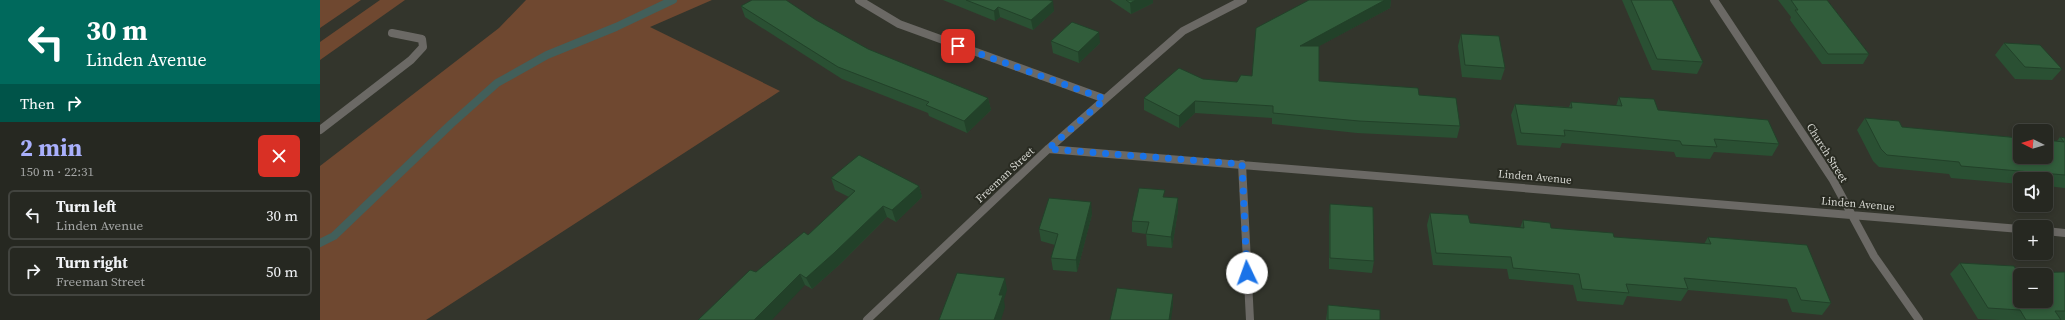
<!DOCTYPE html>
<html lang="en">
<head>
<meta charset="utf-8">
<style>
	:root { --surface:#262821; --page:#32342e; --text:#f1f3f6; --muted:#a4a6a5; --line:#42443f; --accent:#a9b0fc }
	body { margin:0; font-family:"Source Serif 4",serif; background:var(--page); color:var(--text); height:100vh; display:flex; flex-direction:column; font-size:15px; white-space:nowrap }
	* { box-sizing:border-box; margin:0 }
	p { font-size:13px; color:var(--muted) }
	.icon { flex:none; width:22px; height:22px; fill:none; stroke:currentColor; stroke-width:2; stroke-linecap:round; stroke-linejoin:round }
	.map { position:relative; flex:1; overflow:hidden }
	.details { display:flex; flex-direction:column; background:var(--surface); width:320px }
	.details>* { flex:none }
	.hud { background:#00695c; color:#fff; overflow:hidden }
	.needle { width:26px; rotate:275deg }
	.fabs { position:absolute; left:1693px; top:124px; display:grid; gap:8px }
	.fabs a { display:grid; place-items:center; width:40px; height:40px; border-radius:6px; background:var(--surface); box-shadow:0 2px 6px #0003,0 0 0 1px var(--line); font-size:20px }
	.pin { position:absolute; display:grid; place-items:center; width:34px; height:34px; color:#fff; margin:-17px; border-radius:8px; box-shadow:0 2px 6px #0006 }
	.me { position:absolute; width:44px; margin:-22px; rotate:357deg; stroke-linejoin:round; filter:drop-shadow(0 0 3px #0008) }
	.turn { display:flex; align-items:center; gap:14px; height:84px; padding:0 20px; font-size:18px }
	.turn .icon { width:52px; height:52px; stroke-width:2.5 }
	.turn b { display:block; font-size:28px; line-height:34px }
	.then { display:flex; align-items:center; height:38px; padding:0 20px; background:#0003; gap:8px; font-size:15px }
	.round { display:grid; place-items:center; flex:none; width:42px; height:42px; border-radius:6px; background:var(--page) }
	.headline { display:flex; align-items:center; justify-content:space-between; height:68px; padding:0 20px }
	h1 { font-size:24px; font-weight:700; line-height:30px; color:var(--accent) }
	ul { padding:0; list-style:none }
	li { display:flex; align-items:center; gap:12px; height:50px; margin:0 8px 6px; padding:0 12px; border:2px solid var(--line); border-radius:6px }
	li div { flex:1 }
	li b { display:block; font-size:15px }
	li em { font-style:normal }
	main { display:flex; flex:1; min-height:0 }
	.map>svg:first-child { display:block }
	.green { fill:#6f4830 }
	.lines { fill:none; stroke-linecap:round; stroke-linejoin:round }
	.stream { stroke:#425f5a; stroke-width:8 }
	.service { stroke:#6b6965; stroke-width:8 }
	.minor { stroke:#6b6965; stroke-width:8 }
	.wall { fill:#2a5033 }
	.shaded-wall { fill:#224129 }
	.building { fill:#315d3b; stroke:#224129; fill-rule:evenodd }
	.route { stroke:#1a73e8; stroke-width:7; stroke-dasharray:0 12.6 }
	.labels { text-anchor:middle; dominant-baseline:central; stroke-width:4; stroke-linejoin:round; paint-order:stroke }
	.street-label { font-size:11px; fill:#d7d8d2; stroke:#292b22 }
</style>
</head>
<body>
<main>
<section class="details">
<div class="hud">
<div class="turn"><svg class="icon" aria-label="left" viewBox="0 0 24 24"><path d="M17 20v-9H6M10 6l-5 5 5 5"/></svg><div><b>30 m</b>Linden Avenue</div></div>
<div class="then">Then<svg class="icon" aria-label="right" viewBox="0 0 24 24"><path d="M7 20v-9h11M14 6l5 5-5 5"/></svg></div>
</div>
<div class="headline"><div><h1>2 min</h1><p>150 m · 22:31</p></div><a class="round" style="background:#d93025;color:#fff"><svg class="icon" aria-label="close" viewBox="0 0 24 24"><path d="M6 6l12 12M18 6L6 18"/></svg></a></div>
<ul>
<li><svg class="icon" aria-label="left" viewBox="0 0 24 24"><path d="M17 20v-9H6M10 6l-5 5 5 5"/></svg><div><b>Turn left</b><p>Linden Avenue</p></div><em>30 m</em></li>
<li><svg class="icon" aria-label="right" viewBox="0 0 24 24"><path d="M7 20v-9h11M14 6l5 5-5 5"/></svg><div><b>Turn right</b><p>Freeman Street</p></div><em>50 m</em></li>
</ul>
</section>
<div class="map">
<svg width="1745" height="320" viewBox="0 0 1745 320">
	<rect width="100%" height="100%" fill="#33352c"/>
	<path class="green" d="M0,0H41L0,28Z
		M60,0H85L0,60V42Z
		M206,0H392L330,27L460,91L106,320H0V166L179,28Z"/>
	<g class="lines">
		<path class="stream" d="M0,243L14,236L131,124L177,83L227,55L296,27L353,0"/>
		<path class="service" d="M0,130L91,60L103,47L102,39L72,33"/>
		<path class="minor" d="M539,0L579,24L785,99
			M1394,0L1513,180L1554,256L1599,320
			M728,149L1700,229
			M922,164L930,320
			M1726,231L1745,233
			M547,320L728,149L863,31L923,0"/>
	</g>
	<path class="wall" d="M623,0H729L734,11L713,30L680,17L675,21Z
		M790,0H833V3L811,14Z
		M989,0H1071L1070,8L999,46V81L1099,95L1140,126L1137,138L1037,133L952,124V118L875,113L859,128L824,110V98L883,79L917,82L932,76Z
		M1302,0H1352L1383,62L1377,74L1332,70Z
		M1458,0H1507L1549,54L1543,64H1502L1470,20L1471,17Z
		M421,6L496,20L548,49L668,98L671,110L647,133L609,116L608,113L522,79L425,17Z
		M1141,34L1185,68L1181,80L1142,77L1138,46Z
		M731,41L780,43L759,63L733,53Z
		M1684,43L1742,69L1732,80L1695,79L1675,55Z
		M1299,97L1338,110L1459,144L1452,156L1394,152L1390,159L1356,157L1354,152L1242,143L1240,148L1197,145L1191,115L1195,104L1249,107L1251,102L1296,106Z
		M1545,118L1582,127L1737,141L1740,137L1745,138V188L1726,186V179H1700V184L1631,178L1629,174L1559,167L1553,161L1537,130Z
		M511,178L599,186L602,197L576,222L567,217L519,265L492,289L485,285L436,272L488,235L529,197L515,190Z
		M845,197L858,198V210L852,248L827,246L826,234L812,232V221Z
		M1010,204L1054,261L1052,273L1009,269V216Z
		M1110,213L1150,223L1200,228L1203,220L1231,228L1294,237L1384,244L1388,237L1511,303L1502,315L1472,312L1467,299L1368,290L1361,301L1307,296L1303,305L1257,301L1253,285L1189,279L1187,269L1113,265L1107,225Z
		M772,214L757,272L733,270L731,258L735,245L721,241L719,229Z
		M1640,263L1698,273L1745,272V320H1680L1658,319L1630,274Z
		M1008,305L1060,320H1006Z"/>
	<path class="shaded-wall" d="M816,0H833V3L811,14L810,3Z
		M1062,0H1071L1070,8L979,57L980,46Z
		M733,1L734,11L713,30L711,20Z
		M678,7L680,17L675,21L674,11Z
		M779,32L780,43L759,63L758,52Z
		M668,98L671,110L647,133L644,121Z
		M875,101V113L859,128V116Z
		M599,186L602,197L576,222L572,210Z
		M858,198V210L852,248L851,237Z
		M771,202L772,214L757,272L756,260Z
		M563,206L567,217L519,265L492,289L486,278Z
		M480,274L485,285L452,320H434Z
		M685,278L687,290L684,300L685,307L681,320H674L679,295Z
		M853,294V306L851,320H849Z"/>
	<path class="building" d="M432,0H466L496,20L548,49L668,98L644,121L606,105L609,102L518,67L421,6Z
		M646,0H729L733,1L711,20L678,7L674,11Z
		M806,0H816L810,3Z
		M989,0H1065L980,46H999V81L1098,88L1099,95L1136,98L1140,126L1039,121L953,113V106L875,101L859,116L824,98L859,68L883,79L917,82L921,75L932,76L936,28Z
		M1311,0H1352L1383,62L1337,59Z
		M1471,0H1507L1549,54H1508L1475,10H1478Z
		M752,22L779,32L758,52L731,41Z
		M1141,34L1179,36L1185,68L1145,65Z
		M1684,43L1720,45L1742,69L1705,67Z
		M1299,97L1334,99L1338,110L1448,120L1459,144L1394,139L1397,147L1362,145L1360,141L1244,130L1245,136L1201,133L1195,104L1252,108L1251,102L1302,106Z
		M1545,118L1579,121L1582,127L1700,138V157H1726V140L1744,142L1740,137L1745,138V175L1641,166L1639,162L1567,155L1561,149Z
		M539,155L599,186L572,210L563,206L514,253L486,278L480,274L434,320H378L430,270L436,272L484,232L488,235L535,191L511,178Z
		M819,188L845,190L843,197L858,198L851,237L826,234L829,222L812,221Z
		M729,198L771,202L756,260L731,258L738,234L719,229Z
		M1010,204L1053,207L1054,261L1010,258Z
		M1110,213L1148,215L1150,223L1204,228L1203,220L1230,223L1231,228L1293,233L1294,237L1391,244L1388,237L1487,245L1511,303L1481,300L1476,288L1364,278L1368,289L1306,284L1309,293L1262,289L1259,274L1193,268L1191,257L1116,253Z
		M1640,263L1694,266L1698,273L1745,272V311H1735L1741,320H1706L1700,310L1668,308ZM1700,275H1726V301H1700Z
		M637,273L685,278L679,295H683L674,320H619Z
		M797,288L853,294L849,320H790Z
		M1008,305L1060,310V320H1008Z"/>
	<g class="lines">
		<path class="route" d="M638,46L785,99L728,149L922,164L927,273"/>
	</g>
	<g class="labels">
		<g class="street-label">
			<text transform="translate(1507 153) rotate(58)">Church Street</text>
			<text transform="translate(685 175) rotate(-43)">Freeman Street</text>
			<text transform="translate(1215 177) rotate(5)">Linden Avenue</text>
			<text transform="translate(1538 204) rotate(5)">Linden Avenue</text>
		</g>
	</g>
</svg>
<div class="fabs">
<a><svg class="needle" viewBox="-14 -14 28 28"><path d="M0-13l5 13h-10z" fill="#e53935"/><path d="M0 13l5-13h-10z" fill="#a4a6a5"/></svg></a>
<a><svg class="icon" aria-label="sound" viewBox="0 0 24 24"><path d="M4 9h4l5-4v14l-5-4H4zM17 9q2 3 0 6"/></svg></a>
<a>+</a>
<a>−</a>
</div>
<div class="pin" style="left:638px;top:46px;background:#d93025"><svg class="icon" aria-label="arrive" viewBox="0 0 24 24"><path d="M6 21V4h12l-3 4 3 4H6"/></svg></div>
<svg class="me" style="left:927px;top:273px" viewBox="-20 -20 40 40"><circle r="19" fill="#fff"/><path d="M0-13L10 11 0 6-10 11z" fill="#1a73e8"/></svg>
</div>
</main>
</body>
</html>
